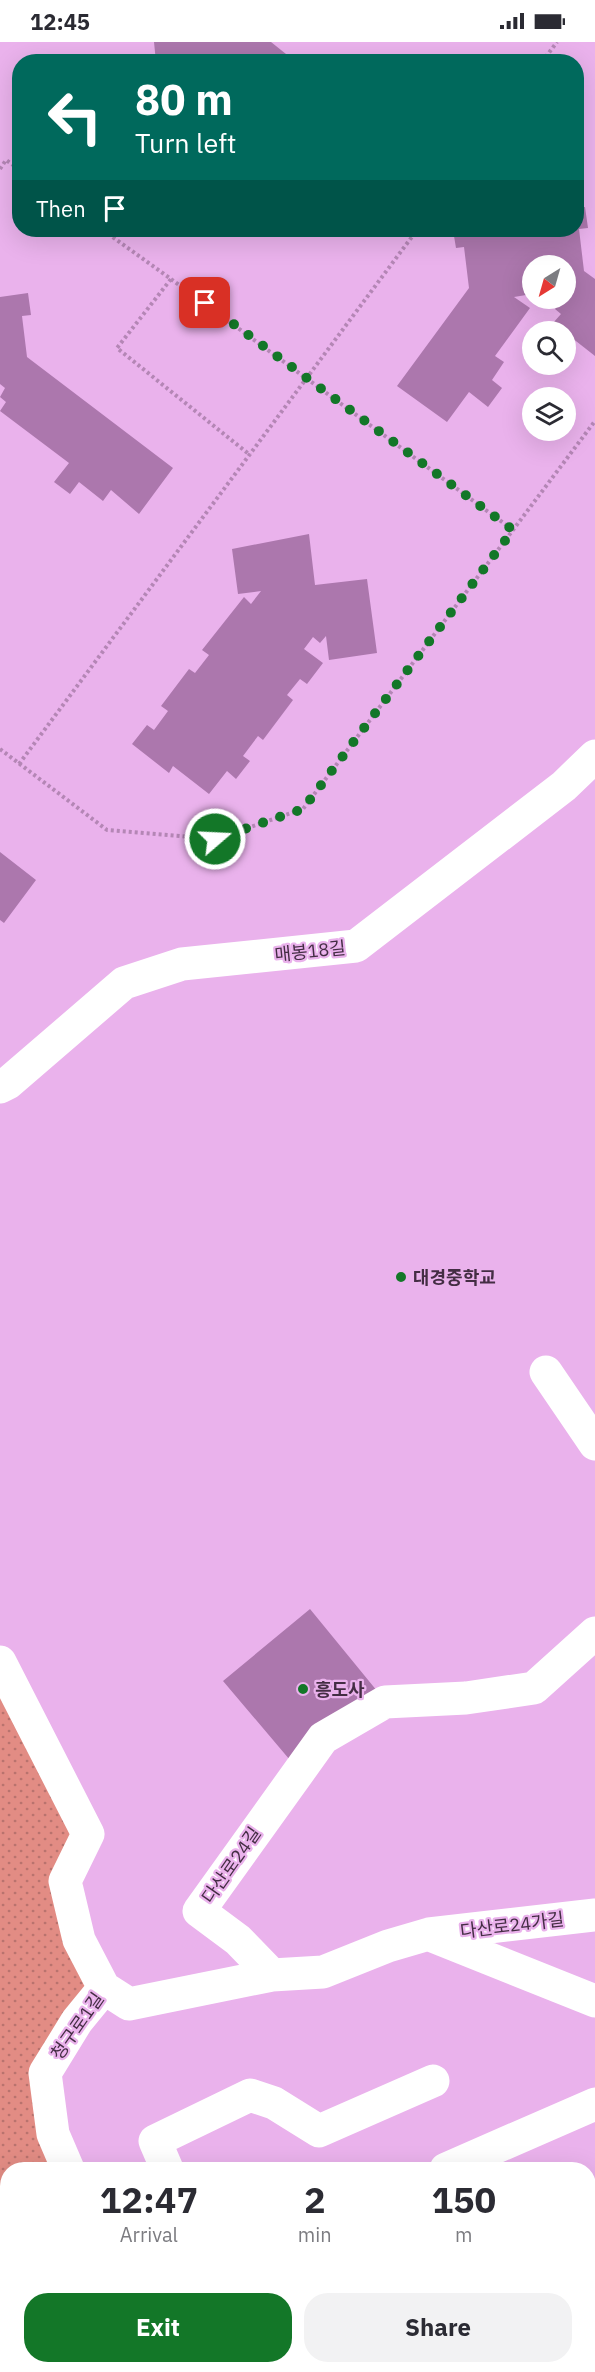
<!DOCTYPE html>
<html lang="en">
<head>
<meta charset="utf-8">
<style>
	:root { --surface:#fff; --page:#f2f2f3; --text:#2b2b33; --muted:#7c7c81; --accent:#137728 }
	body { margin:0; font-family:"IBM Plex Sans","Noto Sans KR",sans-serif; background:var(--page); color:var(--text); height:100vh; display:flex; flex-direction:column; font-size:22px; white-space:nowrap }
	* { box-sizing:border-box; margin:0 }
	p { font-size:20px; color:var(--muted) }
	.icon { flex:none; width:33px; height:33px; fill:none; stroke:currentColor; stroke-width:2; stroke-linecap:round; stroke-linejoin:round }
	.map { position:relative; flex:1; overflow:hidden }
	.side { position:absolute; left:0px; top:2120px; width:596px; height:212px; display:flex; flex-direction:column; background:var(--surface); border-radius:24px 24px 0 0; box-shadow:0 6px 24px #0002 }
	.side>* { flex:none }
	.guide { position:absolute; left:12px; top:12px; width:572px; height:183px; border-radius:24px; box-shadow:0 6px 24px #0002; background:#00695c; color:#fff; overflow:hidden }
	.needle { width:39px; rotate:217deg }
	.fabs { position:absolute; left:522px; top:213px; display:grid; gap:12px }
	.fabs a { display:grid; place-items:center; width:54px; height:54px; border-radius:50%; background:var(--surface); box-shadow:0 6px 24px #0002; font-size:30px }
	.pin { position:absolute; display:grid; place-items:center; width:51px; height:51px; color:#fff; margin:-26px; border-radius:12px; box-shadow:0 3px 9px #0006 }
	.me { position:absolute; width:66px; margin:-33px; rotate:71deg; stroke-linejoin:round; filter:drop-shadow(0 0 4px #0008) }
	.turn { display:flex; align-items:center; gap:21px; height:126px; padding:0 24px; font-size:27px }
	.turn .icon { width:78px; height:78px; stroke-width:2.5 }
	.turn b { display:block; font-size:42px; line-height:51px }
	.then { display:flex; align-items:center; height:57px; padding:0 24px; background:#0003; gap:12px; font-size:22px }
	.eta { display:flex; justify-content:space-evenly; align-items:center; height:102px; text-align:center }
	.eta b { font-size:36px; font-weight:700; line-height:42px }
	.cta { display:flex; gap:12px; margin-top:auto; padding:12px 24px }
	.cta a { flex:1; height:69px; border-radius:24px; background:var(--accent); color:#fff; font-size:24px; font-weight:700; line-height:69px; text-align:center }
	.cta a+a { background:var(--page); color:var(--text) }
	.status { display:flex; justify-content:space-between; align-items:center; height:42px; padding:0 30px; background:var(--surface); direction:ltr }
	.status svg { height:16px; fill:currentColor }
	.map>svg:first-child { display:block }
	.park { fill:url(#park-dots) }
	.building { fill:#ac77ad }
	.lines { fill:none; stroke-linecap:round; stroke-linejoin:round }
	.path { stroke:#b486b5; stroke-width:4; stroke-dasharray:3 3; stroke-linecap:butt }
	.street { stroke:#fff; stroke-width:33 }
	.route { stroke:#137728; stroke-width:10; stroke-dasharray:0 18 }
	.poi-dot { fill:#137728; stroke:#eab2ec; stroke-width:2 }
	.labels { text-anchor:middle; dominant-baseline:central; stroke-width:4.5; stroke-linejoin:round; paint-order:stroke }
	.street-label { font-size:18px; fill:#442d44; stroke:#eab2ec }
	.poi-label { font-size:18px; font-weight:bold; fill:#442d44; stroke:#eab2ec; text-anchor:start }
</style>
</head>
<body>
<div class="status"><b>12:45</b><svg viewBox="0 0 49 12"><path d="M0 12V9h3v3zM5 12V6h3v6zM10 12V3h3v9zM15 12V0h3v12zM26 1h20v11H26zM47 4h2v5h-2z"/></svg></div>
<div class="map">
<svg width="595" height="2330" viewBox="0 0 595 2330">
	<defs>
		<pattern id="park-dots" width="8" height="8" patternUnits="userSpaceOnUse" patternTransform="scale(1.5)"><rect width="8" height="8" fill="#e28c84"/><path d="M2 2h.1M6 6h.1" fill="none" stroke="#b9736e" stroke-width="1.8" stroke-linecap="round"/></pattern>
	</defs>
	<rect width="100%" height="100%" fill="#eab2ec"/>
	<path class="park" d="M0,1638L77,1789L92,1942L32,2028L55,2127H8V2284L0,2288Z"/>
	<path class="building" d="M154,0H271L296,20H156Z
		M585,165L588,186L579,187L584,229L595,237V314L553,281L561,272L555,267L561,259L558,256H566V224H532V252L514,255L530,266L495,314L504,320L492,338L502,346L488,365L469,350L447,380L397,344L469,246L464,205L456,206L453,188H576V166Z
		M28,251L31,273L22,274L27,315L173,426L139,472L111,448L103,459L79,440L70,452L54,440L69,421L0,369L6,360L0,355L5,346L0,342V255Z
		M309,492L315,543L367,537L377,611L329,618L326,594L320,601L313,595L304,607L323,621L307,642L300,637L287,653L293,658L263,698L258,694L243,714L250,719L236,737L227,729L209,752L173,724L169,731L132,702L147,683L154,688L168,669L161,664L189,627L195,631L209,613L202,608L244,555L251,562L261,549L238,552L232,507Z
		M0,810L36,838L4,881L0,878Z
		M310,1567L382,1655L295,1724L223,1639Z"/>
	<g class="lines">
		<path class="path" d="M542,20L557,0
			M0,127L6,118L20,128
			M103,188L171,237L117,306L250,413
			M171,237L513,488
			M0,707L107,788L215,797L303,767L595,379
			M19,722L417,188"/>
		<path class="street" d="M0,1045L8,1041L124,941L182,922L356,904L564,744L595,714
			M546,1330L595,1402
			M595,1591L534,1646L466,1656L385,1660L323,1696L199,1869L238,1898L272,1933L323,1930L388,1904L429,1892L595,1873
			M0,1620L88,1792L65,1839L79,1898L104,1946
			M430,1893L595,1959
			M104,1946L129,1962L272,1933
			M68,2127L53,2092L45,2031L77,1979L104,1946
			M167,2127L155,2099L250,2053L274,2061L319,2089L433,2039
			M446,2127L595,2062
			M0,2321L8,2318
			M317,2324L320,2330
			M497,2324L504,2330"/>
	</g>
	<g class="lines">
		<path class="route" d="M205,261L513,488L303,767L215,797"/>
	</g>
	<g class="poi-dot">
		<circle cx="401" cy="1235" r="6"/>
		<circle cx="303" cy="1647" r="6"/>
	</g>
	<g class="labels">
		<g class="street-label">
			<text transform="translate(310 909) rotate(-6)">매봉18길</text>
			<text transform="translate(231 1823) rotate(-55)">다산로24길</text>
			<text transform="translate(512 1883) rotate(-7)">다산로24가길</text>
			<text transform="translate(77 1984) rotate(-55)">청구로1길</text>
		</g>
		<g class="poi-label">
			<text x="413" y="1235">대경중학교</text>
			<text x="315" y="1647">흥도사</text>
		</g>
	</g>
</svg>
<div class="fabs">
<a><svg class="needle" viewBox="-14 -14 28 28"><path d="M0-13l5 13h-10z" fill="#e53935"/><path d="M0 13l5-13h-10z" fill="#7c7c81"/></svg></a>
<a><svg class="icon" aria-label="search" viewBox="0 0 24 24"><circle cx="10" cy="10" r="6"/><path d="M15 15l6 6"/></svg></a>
<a><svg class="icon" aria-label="layers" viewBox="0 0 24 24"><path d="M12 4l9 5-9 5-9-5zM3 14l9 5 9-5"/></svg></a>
</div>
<div class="pin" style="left:205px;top:261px;background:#d93025"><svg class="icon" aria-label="arrive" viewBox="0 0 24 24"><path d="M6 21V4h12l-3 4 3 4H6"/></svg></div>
<svg class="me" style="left:215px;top:797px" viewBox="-20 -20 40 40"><circle r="17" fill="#137728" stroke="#fff" stroke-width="3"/><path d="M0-11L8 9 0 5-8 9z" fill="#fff"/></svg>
<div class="guide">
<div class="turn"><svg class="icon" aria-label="left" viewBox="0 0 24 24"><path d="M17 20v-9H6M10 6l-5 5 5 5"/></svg><div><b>80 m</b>Turn left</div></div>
<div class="then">Then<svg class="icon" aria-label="arrive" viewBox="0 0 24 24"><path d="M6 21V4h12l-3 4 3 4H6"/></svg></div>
</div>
<section class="side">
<div class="eta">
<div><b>12:47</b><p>Arrival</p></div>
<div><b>2</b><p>min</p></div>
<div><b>150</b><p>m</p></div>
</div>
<div class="cta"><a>Exit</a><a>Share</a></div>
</section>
</div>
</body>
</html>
